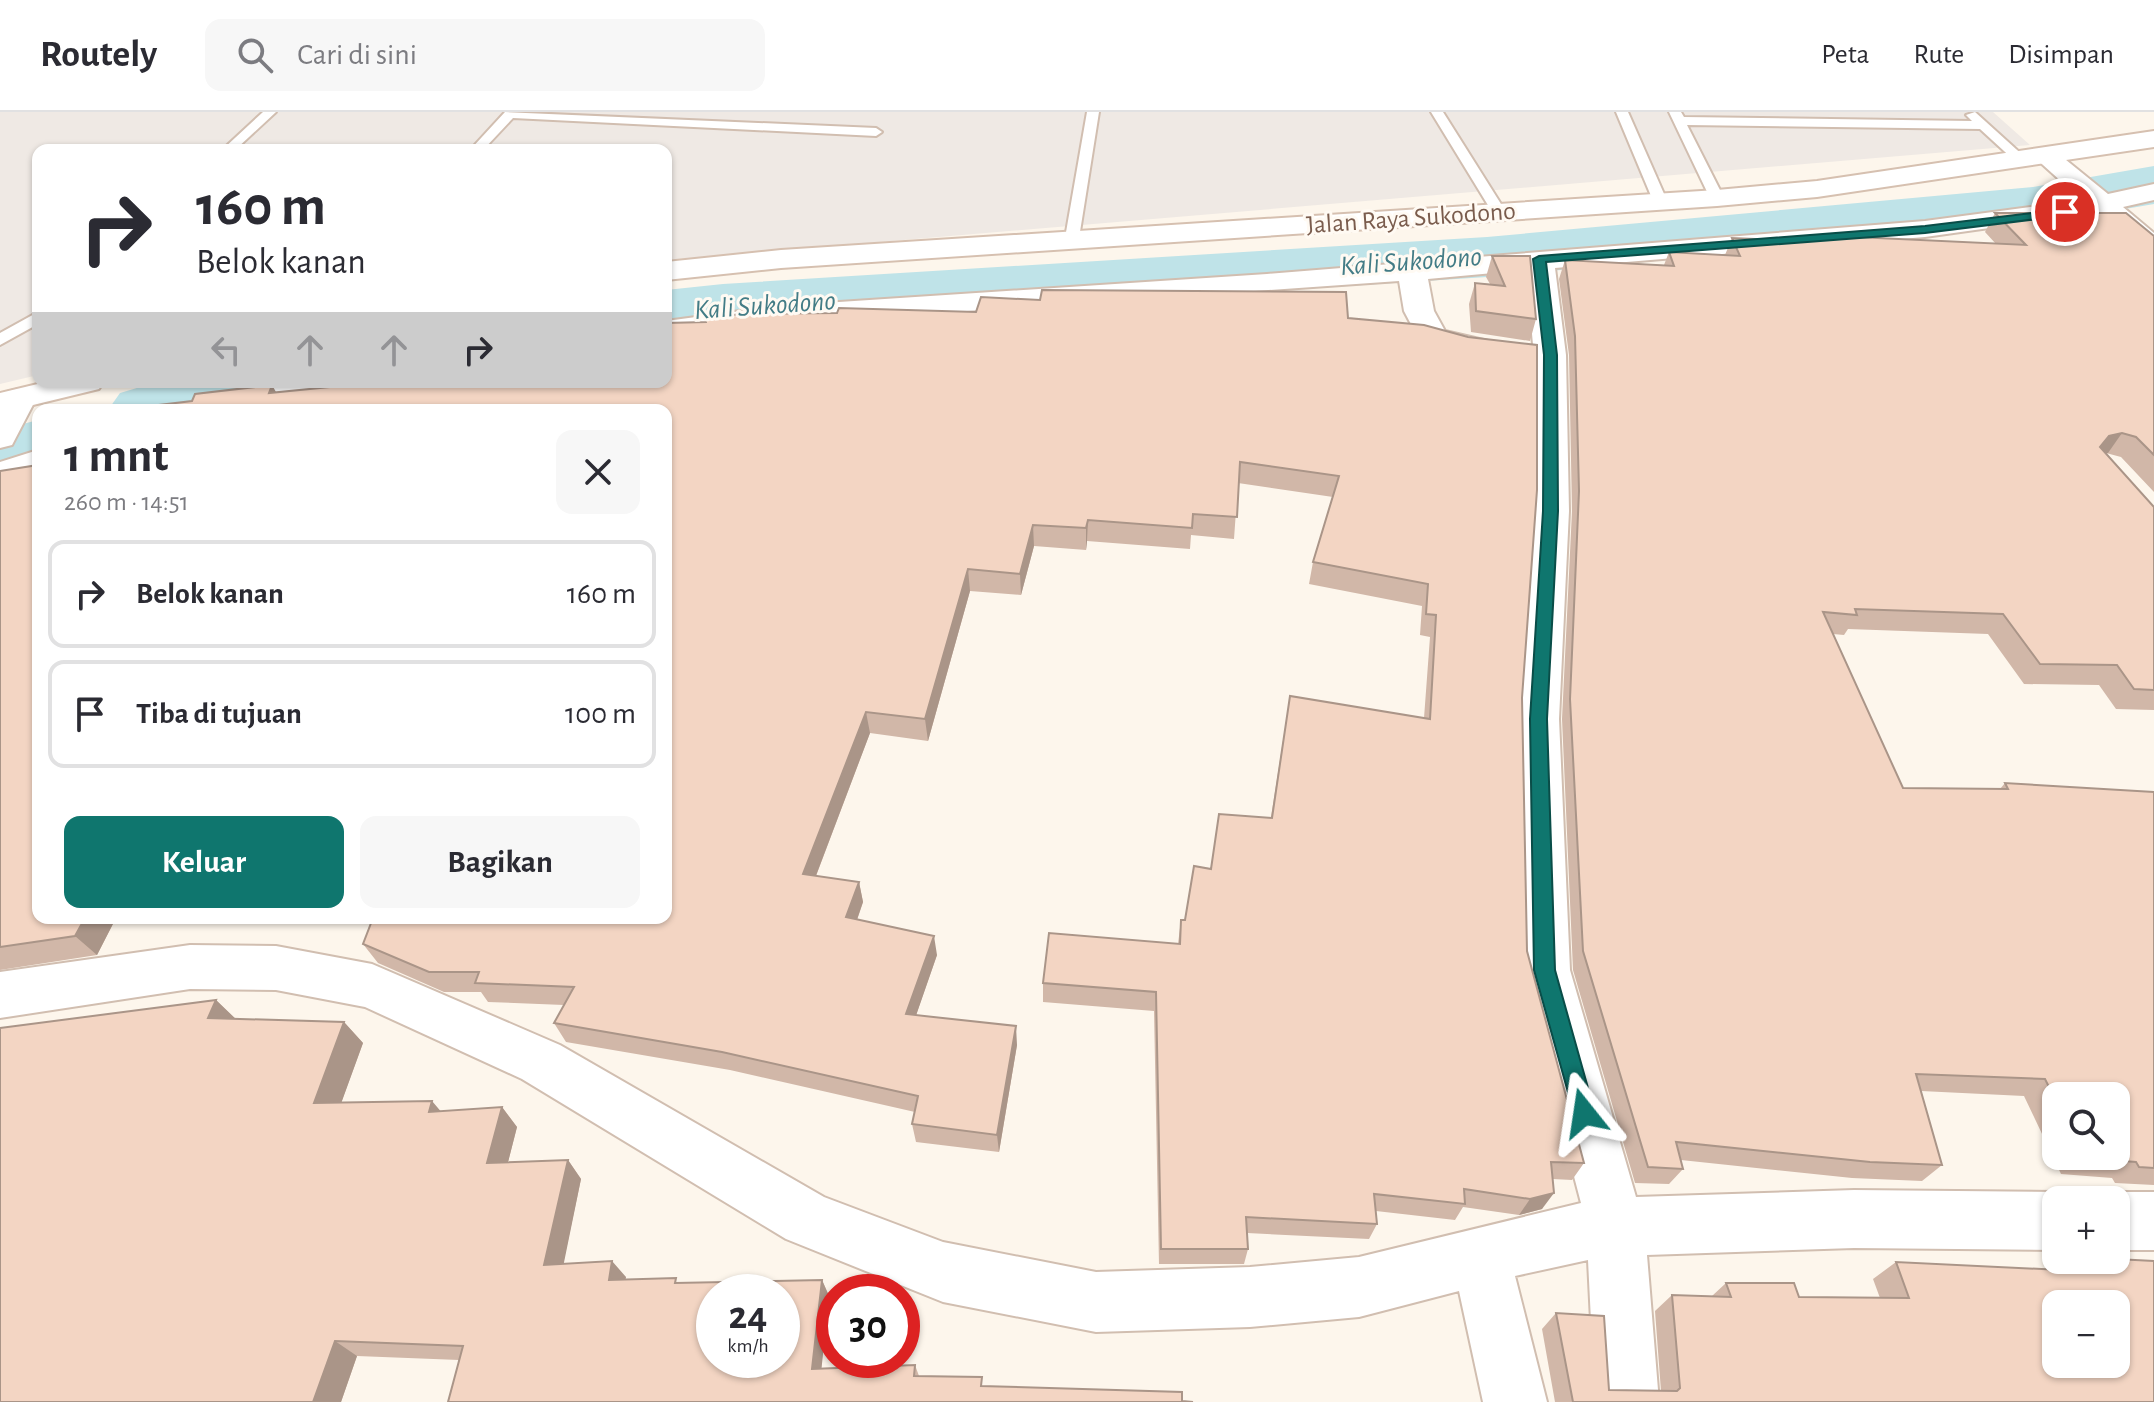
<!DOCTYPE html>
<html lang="id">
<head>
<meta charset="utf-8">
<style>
	:root { --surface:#fff; --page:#f7f7f7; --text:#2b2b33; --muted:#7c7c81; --line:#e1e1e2; --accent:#0f766e }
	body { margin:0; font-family:"Alegreya Sans",sans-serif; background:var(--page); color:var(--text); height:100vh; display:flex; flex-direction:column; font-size:30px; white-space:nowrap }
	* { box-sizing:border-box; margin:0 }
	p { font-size:26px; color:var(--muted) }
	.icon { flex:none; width:44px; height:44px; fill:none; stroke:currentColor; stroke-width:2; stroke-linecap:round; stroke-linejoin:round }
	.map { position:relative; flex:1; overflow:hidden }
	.details { position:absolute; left:32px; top:292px; width:640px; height:520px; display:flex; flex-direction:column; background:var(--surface); border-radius:16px; box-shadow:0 2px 6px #0004 }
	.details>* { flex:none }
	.top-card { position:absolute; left:32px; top:32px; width:640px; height:244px; border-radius:16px; box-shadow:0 2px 6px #0004; background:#fff; color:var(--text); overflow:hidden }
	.buttons { position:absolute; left:2042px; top:970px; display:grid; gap:16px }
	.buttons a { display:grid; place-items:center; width:88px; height:88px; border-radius:16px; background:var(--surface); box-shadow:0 2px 6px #0004; font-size:40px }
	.speed { position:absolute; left:696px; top:1162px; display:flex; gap:16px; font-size:40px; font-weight:700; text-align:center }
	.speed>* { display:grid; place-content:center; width:104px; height:104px; border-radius:50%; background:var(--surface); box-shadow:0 2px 6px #0004; line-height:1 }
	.speed small { font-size:20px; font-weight:400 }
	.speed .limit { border:12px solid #d22; background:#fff; color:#111 }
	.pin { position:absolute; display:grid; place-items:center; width:68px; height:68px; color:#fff; margin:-34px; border:4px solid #fff; border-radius:50%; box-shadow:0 2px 8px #0007 }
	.me { position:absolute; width:88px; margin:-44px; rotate:345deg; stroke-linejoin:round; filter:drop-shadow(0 0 6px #0008) }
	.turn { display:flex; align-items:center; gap:28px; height:168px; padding:0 32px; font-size:36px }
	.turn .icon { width:104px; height:104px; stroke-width:2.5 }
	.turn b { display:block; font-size:56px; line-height:68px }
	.lanes { display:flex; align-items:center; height:76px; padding:0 32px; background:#0003; justify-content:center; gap:40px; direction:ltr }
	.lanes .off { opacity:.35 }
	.round { display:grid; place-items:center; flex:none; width:84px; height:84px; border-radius:16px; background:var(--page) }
	.headline { display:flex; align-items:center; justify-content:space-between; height:136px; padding:0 32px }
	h1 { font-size:48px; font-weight:600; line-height:60px }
	.primary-button { display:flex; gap:16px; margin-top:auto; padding:16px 32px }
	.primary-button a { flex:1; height:92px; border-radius:16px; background:var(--accent); color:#fff; font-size:32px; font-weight:600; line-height:92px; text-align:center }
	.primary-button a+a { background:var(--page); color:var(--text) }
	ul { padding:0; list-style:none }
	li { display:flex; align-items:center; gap:24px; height:108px; margin:0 16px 12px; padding:0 16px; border:4px solid var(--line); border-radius:16px }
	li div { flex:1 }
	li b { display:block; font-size:30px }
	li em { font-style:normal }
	header { display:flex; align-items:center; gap:48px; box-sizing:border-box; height:112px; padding:0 40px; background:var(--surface); border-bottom:2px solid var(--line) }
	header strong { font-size:38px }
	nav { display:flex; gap:44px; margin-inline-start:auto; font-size:28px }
	.search { width:560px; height:72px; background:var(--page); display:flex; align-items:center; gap:20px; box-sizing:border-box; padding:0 28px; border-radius:16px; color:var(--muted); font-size:30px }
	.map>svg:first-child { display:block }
	.industrial { fill:#efe9e4 }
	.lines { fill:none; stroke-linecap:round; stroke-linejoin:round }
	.river { fill:#bfe3e8; fill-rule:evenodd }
	.service-casing { stroke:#d1beb0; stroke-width:4 }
	.minor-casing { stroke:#d1beb0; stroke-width:4 }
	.secondary-casing { stroke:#d6c0b0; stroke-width:4 }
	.service { fill:#fff; fill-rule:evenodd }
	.minor { fill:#fff; fill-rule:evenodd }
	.secondary { fill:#fff; fill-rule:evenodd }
	.wall { fill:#d1b7a8; fill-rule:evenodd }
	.shaded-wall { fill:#aa9588 }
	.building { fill:#f3d5c3; stroke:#aa9588; stroke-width:2; fill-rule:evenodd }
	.route { fill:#0f766e; stroke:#0a4d48; stroke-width:2 }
	.labels { text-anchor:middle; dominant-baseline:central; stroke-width:6; stroke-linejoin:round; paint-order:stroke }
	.far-street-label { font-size:26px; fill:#7a5c4d; stroke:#fffaf3 }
	.far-water-label { font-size:28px; font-style:italic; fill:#437c86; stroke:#fffaf3 }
</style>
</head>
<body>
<header>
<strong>Routely</strong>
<div class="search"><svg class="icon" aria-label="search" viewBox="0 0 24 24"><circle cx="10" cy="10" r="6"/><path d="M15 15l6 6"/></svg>Cari di sini</div>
<nav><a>Peta</a><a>Rute</a><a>Disimpan</a></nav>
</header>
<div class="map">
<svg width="2154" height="1290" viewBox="0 0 2154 1290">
	<rect width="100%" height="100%" fill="#fdf6ec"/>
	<path class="industrial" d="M0,0H1993L2030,33L666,148V38H38V263L0,272Z"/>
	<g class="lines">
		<path class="river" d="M2154,54V92L2033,113L1487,165L723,214L666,222V178L723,172L1487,125L2033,75Z
			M157,270H277L265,286L229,298H108L120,281Z
			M38,308V359L0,369V318Z"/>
		<defs>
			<path id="service" d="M263,0H276L235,38H222Z
				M505,0L876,16L882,20L876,24L513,6L483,38H470Z
				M1087,0H1099L1079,126L1072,130L1065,126Z
				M1431,0H1443L1506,100L1504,103H1494Z
				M1616,0H1628L1668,91L1666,94L1654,91Z
				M1669,0H1681L1684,5L1972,9L1966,3L1975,0L2027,47L2016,50L1980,17L1687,13L1724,86L1717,90L1710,86Z
				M38,200V212L0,233V221Z"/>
			<path id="minor" d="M2046,36L2055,39L2108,82L2154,72V88L2123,95L2154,121V144L2144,141L2097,101L1925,125L1555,156L1566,243L1569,399L1559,607L1570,858L1636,1085L1854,1078L2056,1080L2075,1088H2056V1138L1854,1136L1647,1143L1659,1290H1595L1588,1148L1515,1164L1547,1290H1483L1459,1179L1359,1205L1250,1215L1096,1220L943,1190L786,1127L522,967L365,895L276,878L190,877L0,906V860L190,833L276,834L372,852L560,933L824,1085L943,1130L1096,1160L1250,1155L1359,1145L1581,1091L1520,858L1517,607L1533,399L1534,243L1526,158L1428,167L1434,199L1445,219L1488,229L1493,236L1488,243L1477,245L1422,233L1404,199L1399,169L778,212L666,227V209L778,194L1267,162L1925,109L2082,88L2033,44Z
				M279,270H335L331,277L246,298H188L193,291Z
				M19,277L31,280L36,287L12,333L0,336V292L7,280Z
				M38,338V360L0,372V350Z
				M2116,1080H2154V1138H2116V1088H2097Z"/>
			<path id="secondary" d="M2154,19V35L1817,85L1717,94L781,156L666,168V150L781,138L1717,78L1817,69Z
				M46,270H103L99,277L0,301V281Z"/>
		</defs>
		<use href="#service" class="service-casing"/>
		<use href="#minor" class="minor-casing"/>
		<use href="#secondary" class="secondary-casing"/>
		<use href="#service" class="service"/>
		<use href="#minor" class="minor"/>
		<use href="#secondary" class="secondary"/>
	</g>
	<path class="wall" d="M1995,101L2154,124V380L2121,345L2106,341L2154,395V598L2116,597L2099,573L2024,572L1988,522L1848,517L1844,523L1833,522L1903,676L2000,677L2005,671L2154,680V1073L2115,1071L2112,1066L2061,1062L2024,984L1921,979L1942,1053L1922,1069L1852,1066L1681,1048L1683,1057L1669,1072L1635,1071L1573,858L1562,607L1572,399L1569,243L1559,167L1565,148L1664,153L1669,140L1725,143L1732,126L1800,129L1802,124L1996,132L1985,120ZM2056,984L2116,1044H2056Z
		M1492,144L1536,207L1530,229L1471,220L1469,192L1475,171L1490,172L1486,165Z
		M976,200L1348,206L1522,586L1527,839L1584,1051L1572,1068L1553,1067L1542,1097L1519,1103L1463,1095L1455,1108L1376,1099L1377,1112L1369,1127L1247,1121L1248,1137L1244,1152H1159L1154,899L1043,890V871L1178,832L1181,808H1185L1211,757L1271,705L1290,584L1424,606L1430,525L1420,523L1422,494L1309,472L1313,450L1333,385L1238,371L1234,427L1191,423L1190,437L1087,429L1086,438L1034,434L1021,483L970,479L928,629L870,621L816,764L859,770L863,790L857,808L937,843L916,903L1017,933L999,1040L916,1030L912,1012L915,1000L730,958L566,930L554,911L564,893L488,890L481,880H444L378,851L363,832L666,298L192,289L276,280L666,270Z
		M0,359L38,806H116L97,843L0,858Z
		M220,806H353L254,809Z
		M216,888L235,907L344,910L363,931L341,991L441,999L502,995L517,1015L508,1050L568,1048L581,1067L563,1152L626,1165L625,1167L678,1171L822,1168L829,1184L821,1256L915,1253L919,1264L983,1274L1182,1289L459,1248L357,1244L341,1290H0Z
		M2067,1148H2116L2154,1290H1555L1542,1217L1556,1201L1609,1278L1661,1279L1655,1199L1672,1183L1712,1184L1726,1171L1799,1185L1880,1186L1873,1167L1896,1150L2051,1158Z"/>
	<path class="shaded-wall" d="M272,273L284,294L269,281Z
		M2122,321L2108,341L2094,344L2109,324Z
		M1088,408L1087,429L1086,438V416Z
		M1033,413L1034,434L1021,483L1020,462Z
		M968,457L970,479L928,629L925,607Z
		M866,600L870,621L809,782L803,762Z
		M859,770L863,790L851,825L846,805Z
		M85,806H116L97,843L75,824Z
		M934,824L937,843L910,921L906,902Z
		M216,888L238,909L208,906Z
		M344,910L363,931L334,1011L314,991Z
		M1016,914L1017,933L999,1040L997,1023Z
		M432,989L449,1009L429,1000Z
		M502,995L517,1015L503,1070L487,1051Z
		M568,1048L581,1067L560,1170L544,1153Z
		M1554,1081L1542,1097L1519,1103L1530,1087Z
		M612,1149L626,1165L622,1184L609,1168Z
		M822,1168L829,1184L820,1271L812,1257Z
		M335,1229L357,1244L341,1290H313Z"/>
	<path class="building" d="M1995,101H2126L2154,124V343L2136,325L2122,321L2109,324L2100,335L2154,395V578L2134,577L2117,553L2040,552L2003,502L1855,497L1857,503L1823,500L1903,676L2008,677L2005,671L2154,680V1056L2139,1055L2136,1050L2083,1046L2082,1044H2116V984H2056V989L2045,967L1916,962L1942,1053L1870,1050L1676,1030L1683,1057L1648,1055L1583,839L1570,587L1579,379L1575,224L1565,148L1674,154L1669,140L1740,144L1732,126L1805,129L1802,124L1856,125L2026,133Z
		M1492,144H1530L1536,207L1476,199L1475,171L1505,174Z
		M1042,178L1346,180L1348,206L1424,213L1468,225L1537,233V378L1522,586L1527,839L1584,1051L1551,1050L1554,1081L1530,1087L1464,1077L1465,1092L1374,1082L1377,1112L1246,1105L1248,1137H1161L1156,880L1043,871L1049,821L1180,832L1181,808H1185L1194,754L1211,757L1219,702L1272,706L1290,584L1430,607L1436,503L1426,502L1428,472L1313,450L1339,364L1240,350L1237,405L1193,402L1192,416L1088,408L1086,416L1033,413L1020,462L968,457L925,607L866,600L803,762L859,770L846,805L934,824L906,902L1016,914L997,1023L912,1012L918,984L722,940L554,911L574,875L475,871L479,860H429L363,832L373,806H666V298H157L159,293L192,289L195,282L272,273L269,281L380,270H666V211L706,210V205L745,202L837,201L839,196L976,200L981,185L1040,188Z
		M38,353V806H85L75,824L0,835V359Z
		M216,888L208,906L344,910L314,991L432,989L429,1000L502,995L487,1051L568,1048L544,1153L612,1149L609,1168L676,1166L675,1171L822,1168L812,1257L915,1253L914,1264L982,1265L981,1274L1182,1280V1289L1193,1290H448L463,1234L335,1229L313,1290H0V916ZM714,1180H782V1248H714Z
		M2116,1147L2154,1149V1290H1573L1556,1201L1604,1204L1609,1278L1677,1279L1680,1276L1672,1183L1731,1185L1726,1171H1794L1799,1185L1909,1186L1896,1150L2081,1159L2075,1148H2116ZM2056,1192H2116V1252H2056Z"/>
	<path class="route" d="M2065,97L2069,103L1925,121L1546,150L1557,243L1558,399L1547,607L1555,858L1595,1001L1592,1009L1584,1012L1576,1009L1534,858L1530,607L1543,399L1544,243L1533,147L1539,144L1925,114Z"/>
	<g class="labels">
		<g class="far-street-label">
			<text transform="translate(1411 106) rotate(-4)">Jalan Raya Sukodono</text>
		</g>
		<g class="far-water-label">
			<text transform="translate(1411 150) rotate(-4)">Kali Sukodono</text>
			<text transform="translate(765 194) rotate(-4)">Kali Sukodono</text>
		</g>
	</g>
</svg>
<div class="buttons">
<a><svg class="icon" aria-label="search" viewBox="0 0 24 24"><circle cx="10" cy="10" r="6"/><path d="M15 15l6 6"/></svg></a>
<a>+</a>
<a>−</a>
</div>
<div class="speed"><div>24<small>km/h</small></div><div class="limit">30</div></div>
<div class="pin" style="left:2065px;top:100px;background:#d93025"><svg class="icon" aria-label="arrive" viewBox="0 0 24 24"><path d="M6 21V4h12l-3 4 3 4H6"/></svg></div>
<svg class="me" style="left:1584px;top:1001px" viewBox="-20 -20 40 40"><path d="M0-17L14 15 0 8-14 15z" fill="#0f766e" stroke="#fff" stroke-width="4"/></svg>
<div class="top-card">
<div class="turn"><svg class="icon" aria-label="right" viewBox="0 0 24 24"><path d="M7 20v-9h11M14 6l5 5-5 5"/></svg><div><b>160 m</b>Belok kanan</div></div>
<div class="lanes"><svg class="icon off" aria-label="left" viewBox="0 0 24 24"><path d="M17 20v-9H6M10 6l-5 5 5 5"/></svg><svg class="icon off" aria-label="ahead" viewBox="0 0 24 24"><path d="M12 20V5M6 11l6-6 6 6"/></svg><svg class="icon off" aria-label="ahead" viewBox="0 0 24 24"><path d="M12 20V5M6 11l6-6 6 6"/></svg><svg class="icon" aria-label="right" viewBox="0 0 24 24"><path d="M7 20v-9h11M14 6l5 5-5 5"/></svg></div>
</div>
<section class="details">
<div class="headline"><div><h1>1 mnt</h1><p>260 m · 14:51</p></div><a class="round"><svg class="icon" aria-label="close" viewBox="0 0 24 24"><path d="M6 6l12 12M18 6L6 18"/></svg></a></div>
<ul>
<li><svg class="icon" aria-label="right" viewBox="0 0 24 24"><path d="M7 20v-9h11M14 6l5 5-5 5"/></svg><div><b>Belok kanan</b></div><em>160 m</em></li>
<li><svg class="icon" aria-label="arrive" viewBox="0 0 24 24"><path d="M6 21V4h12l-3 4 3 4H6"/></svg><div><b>Tiba di tujuan</b></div><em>100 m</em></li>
</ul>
<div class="primary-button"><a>Keluar</a><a>Bagikan</a></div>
</section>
</div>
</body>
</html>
